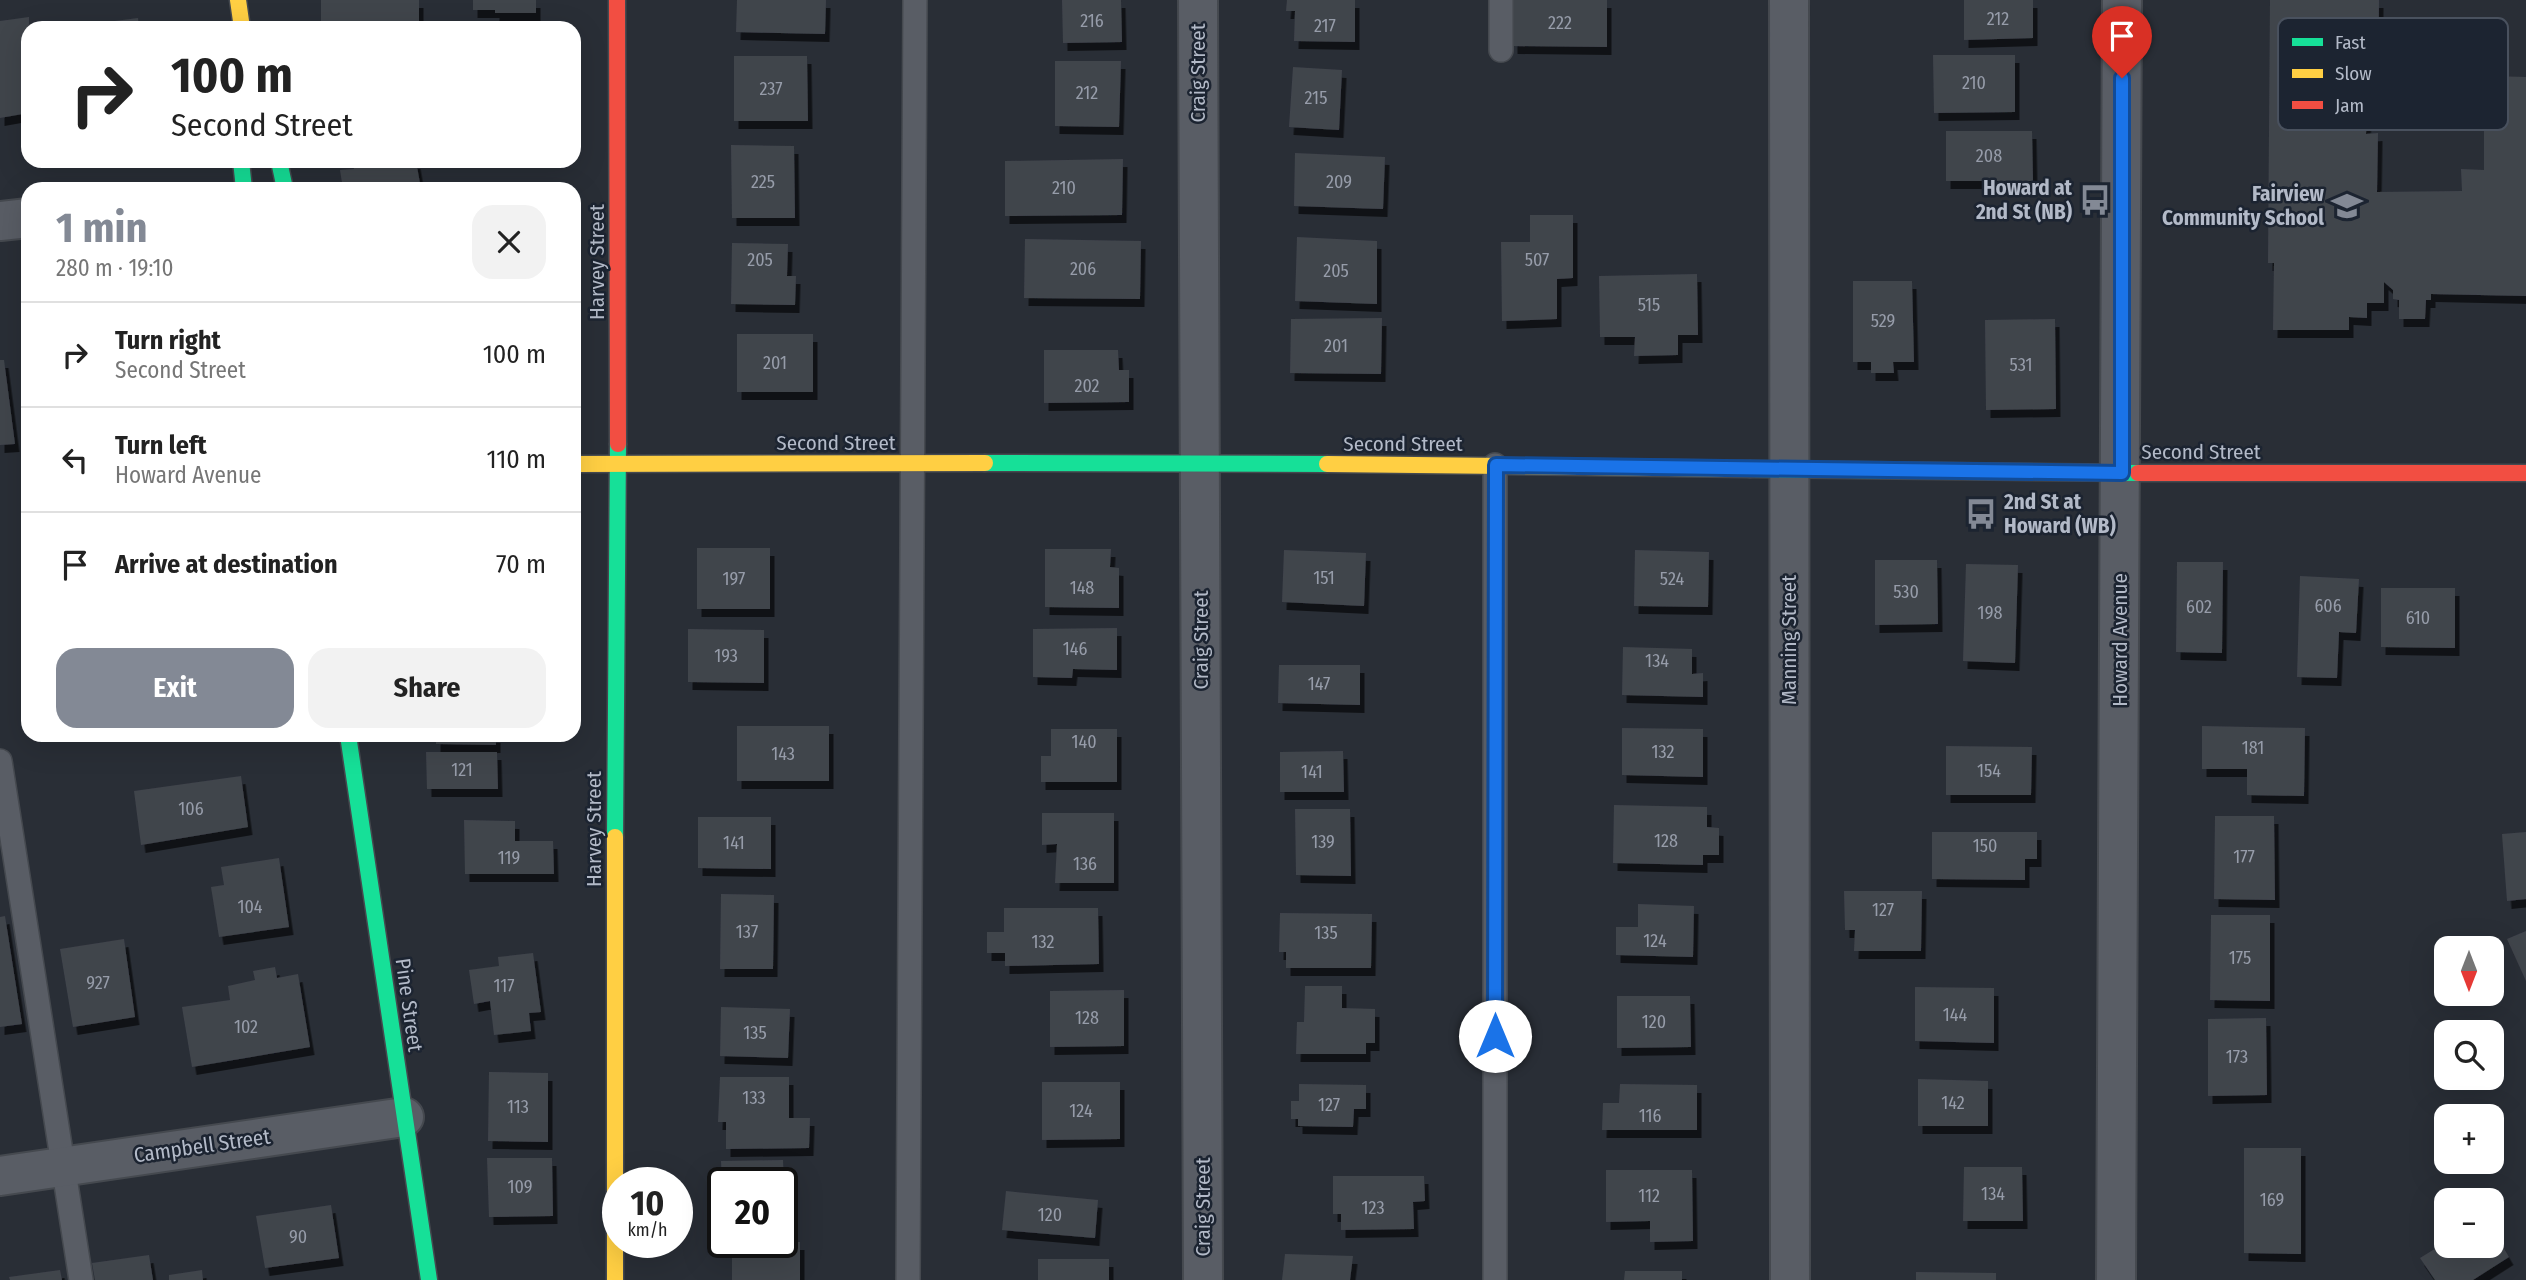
<!DOCTYPE html>
<html lang="en">
<head>
<meta charset="utf-8">
<style>
	:root { --surface:#fff; --page:#f2f2f2; --text:#222; --muted:#767676; --line:#e0e0e0; --accent:#838995 }
	body { margin:0; font-family:"Fira Sans Condensed",sans-serif; background:var(--page); color:var(--text); height:100vh; display:flex; flex-direction:column; font-size:26px; white-space:nowrap }
	* { box-sizing:border-box; margin:0 }
	p { font-size:23px; color:var(--muted) }
	.icon { flex:none; width:38px; height:38px; fill:none; stroke:currentColor; stroke-width:2; stroke-linecap:round; stroke-linejoin:round }
	.map { position:relative; flex:1; overflow:hidden }
	.panel { position:absolute; left:21px; top:182px; width:560px; height:560px; display:flex; flex-direction:column; background:var(--surface); border-radius:21px; box-shadow:0 7px 28px #0002 }
	.panel>* { flex:none }
	.guide { position:absolute; left:21px; top:21px; width:560px; height:147px; border-radius:21px; box-shadow:0 7px 28px #0002; background:#fff; color:var(--text); overflow:hidden }
	.needle { width:46px; rotate:180deg }
	.fabs { position:absolute; left:2434px; top:936px; display:grid; gap:14px }
	.fabs a { display:grid; place-items:center; width:70px; height:70px; border-radius:14px; background:var(--surface); box-shadow:0 7px 28px #0002; font-size:35px }
	.speed { position:absolute; left:602px; top:1167px; display:flex; gap:14px; font-size:35px; font-weight:700; text-align:center }
	.speed>* { display:grid; place-content:center; width:91px; height:91px; border-radius:50%; background:var(--surface); box-shadow:0 7px 28px #0002; line-height:1 }
	.speed small { font-size:18px; font-weight:400 }
	.speed .limit { border:4px solid #111; border-radius:10px; background:#fff; color:#111 }
	.pin { position:absolute; display:grid; place-items:center; width:60px; height:60px; color:#fff; margin:-72px -30px; border-radius:50% 50% 50% 0; rotate:-45deg; box-shadow:0 0 7px #0007 }
	.pin .icon { rotate:45deg }
	.me { position:absolute; width:77px; margin:-38px; rotate:0deg; stroke-linejoin:round; filter:drop-shadow(0 0 5px #0008) }
	.turn { display:flex; align-items:center; gap:24px; height:147px; padding:0 35px; font-size:32px }
	.turn .icon { width:91px; height:91px; stroke-width:2.5 }
	.turn b { display:block; font-size:49px; line-height:60px }
	.round { display:grid; place-items:center; flex:none; width:74px; height:74px; border-radius:21px; background:var(--page) }
	.headline { display:flex; align-items:center; justify-content:space-between; height:119px; padding:0 35px }
	h1 { font-size:42px; font-weight:700; line-height:52px; color:var(--accent) }
	.cta { display:flex; gap:14px; margin-top:auto; padding:14px 35px }
	.cta a { flex:1; height:80px; border-radius:21px; background:var(--accent); color:#fff; font-size:28px; font-weight:700; line-height:80px; text-align:center }
	.cta a+a { background:var(--page); color:var(--text) }
	ul { padding:0; list-style:none }
	li { display:flex; align-items:center; gap:21px; height:105px; padding:0 35px; border-top:2px solid var(--line) }
	li div { flex:1 }
	li b { display:block; font-size:26px }
	li em { font-style:normal }
	.map>svg:first-child { display:block }
	.building { fill:#40444c; filter:url(#shadow) }
	.lines { fill:none; stroke-linecap:round; stroke-linejoin:round }
	.lane-casing { stroke:#45494f; stroke-width:26 }
	.street-casing { stroke:#45494f; stroke-width:42 }
	.fast-casing { stroke:#45494f; stroke-width:19 }
	.slow-casing { stroke:#45494f; stroke-width:19 }
	.jam-casing { stroke:#45494f; stroke-width:19 }
	.lane { stroke:#595d65; stroke-width:23 }
	.street { stroke:#595d65; stroke-width:38 }
	.fast { stroke:#16e098; stroke-width:16 }
	.slow { stroke:#ffcf43; stroke-width:16 }
	.jam { stroke:#f24e42; stroke-width:16 }
	.route-casing { stroke:#114b97; stroke-width:18 }
	.route { stroke:#1a73e8; stroke-width:12 }
	.labels { text-anchor:middle; dominant-baseline:central; stroke-width:5; stroke-linejoin:round; paint-order:stroke }
	.number-label { font-size:18px; fill:#969ca9 }
	.street-label { font-size:21px; fill:#b3bac8; stroke:#1c2431 }
	.poi-label { font-size:21px; font-weight:bold; fill:#b3bac8; stroke:#1c2431; text-anchor:end }
	.key { fill:#1c2431; stroke:#49515e; stroke-width:2 }
	.key-label { font-size:19px; fill:#b3bac8 }
</style>
</head>
<body>
<div class="map">
<svg width="2526" height="1280" viewBox="0 0 2526 1280">
	<defs>
		<filter id="shadow"><feDropShadow dx="4.5" dy="8" stdDeviation="0" flood-color="#0009"/></filter>
	</defs>
	<rect width="100%" height="100%" fill="#292e36"/>
	<path class="building" d="M321,0H419V24H321Z
		M473,0H536V13H495V10H473Z
		M737,0H826L825,34L736,32Z
		M1062,0H1121L1122,42L1063,43Z
		M1287,0H1355V42L1294,41L1295,11H1286Z
		M1512,0H1607V47L1513,46Z
		M1964,0H2033V38L1964,40Z
		M2270,0H2379L2378,93H2368L2366,134L2378,133L2377,192L2462,191L2461,169L2484,170V119H2489V76L2526,77V296L2431,294V300H2426L2425,319H2399V300L2393,299V290L2384,282V303H2367V318L2349,317V330H2273L2274,263H2268Z
		M29,17L28,113L0,118V21Z
		M138,18L139,28H76V26Z
		M1933,55H2015V112L1934,113Z
		M734,56H807L808,121H734Z
		M1055,61H1121L1119,127L1055,126Z
		M1293,67L1342,70L1339,130L1289,127Z
		M1946,131H2032L2033,181H1946Z
		M731,145L794,146L795,218H732Z
		M1295,153L1385,157L1383,209L1294,206Z
		M1123,159L1122,215L1005,216V161Z
		M352,161H416L421,189H343L340,170L354,169Z
		M1530,215H1573V278L1557,279V319L1502,321L1501,242H1530Z
		M1297,237L1377,241V304L1295,301Z
		M1025,239L1141,241L1140,299L1024,298Z
		M732,243L788,244L787,276H796L795,305L731,304Z
		M1697,274L1698,335H1678V355L1634,356L1635,337H1600L1599,276Z
		M1853,281H1912L1914,362H1893L1894,373H1871V362H1853Z
		M1382,318L1381,374L1290,373L1291,319Z
		M2055,319L2056,409L1986,410L1985,320Z
		M737,334H813V392H737Z
		M1044,350H1118L1119,370H1129V402L1044,403Z
		M0,360H4L15,444L0,445Z
		M697,548H770V609H697Z
		M1045,549H1111L1110,567L1119,568V608L1045,607Z
		M1284,550L1366,553L1364,606L1282,602Z
		M1635,550L1709,552L1708,607L1634,606Z
		M1875,560H1937L1938,624L1875,625Z
		M2177,562H2223L2222,653L2176,652Z
		M1966,564L2018,565L2015,663L1963,661Z
		M2300,576L2359,579L2356,633L2339,632L2337,678L2297,677Z
		M2381,588H2455V648L2381,647Z
		M1117,628V670L1073,669L1072,678L1033,677V629Z
		M688,629L764,630V683L688,682Z
		M1623,647L1692,649V674L1703,673V697L1622,695Z
		M1279,665H1360V705L1278,703Z
		M737,726H829V781H737Z
		M2202,726L2305,728L2304,796L2247,795V769H2202Z
		M1622,728L1703,729V777L1622,775Z
		M1051,729H1117V782H1041V756H1051Z
		M436,735H496V745L436,744Z
		M1946,746L2032,747L2031,795H1946Z
		M1343,751L1344,792H1280V752Z
		M426,752H497L498,789H427Z
		M241,776L248,827L141,845L134,791Z
		M1614,805L1707,807V827L1719,828V855H1703V865L1613,863Z
		M1295,809H1350L1351,876L1296,875Z
		M1042,813H1114V883H1055L1057,844L1042,845Z
		M2215,816H2274L2275,900L2214,899Z
		M698,817H771V869L698,868Z
		M464,820L515,821V841H553L554,874H465Z
		M1932,832H2037V859H2025V880L1932,879Z
		M2526,832V899L2507,901L2502,834Z
		M279,858L289,927L219,937L211,887L224,885L221,867Z
		M1844,891H1922L1921,951H1854L1855,930H1845Z
		M721,894L774,895L773,969H720Z
		M1638,904L1694,906L1693,957L1616,955V927H1638Z
		M1004,908H1098L1099,964L1005,966V953H987V932H1004Z
		M1280,913L1372,914L1371,968H1286V952H1279Z
		M2211,915H2270V1001L2210,1000Z
		M5,916L22,1024L0,1027V917Z
		M2526,931V981L2507,939Z
		M124,939L135,1017L73,1027L60,949Z
		M533,953L541,1012L529,1013L531,1031L494,1035L490,1001L474,1004L469,970L499,966L498,957Z
		M275,967L277,978L298,974L310,1047L192,1067L182,1007L230,1000L228,986L255,980L253,971Z
		M1305,986H1342V1008L1375,1009V1043H1366V1054H1296L1297,1022H1304Z
		M1915,987L1994,988V1043L1915,1041Z
		M1124,990V1046L1050,1047V991Z
		M1617,996H1690L1691,1047L1617,1048Z
		M721,1007L790,1009L788,1058L720,1056Z
		M2266,1018L2267,1095L2208,1096V1019Z
		M489,1072L548,1073V1142L488,1141Z
		M720,1077H789V1118H810L809,1148L726,1149V1122H718Z
		M1918,1079L1988,1081V1126H1918Z
		M1042,1082H1120V1139L1042,1140Z
		M1299,1084L1366,1085V1109H1354L1353,1127L1298,1126V1119H1291V1101H1299Z
		M1620,1084L1697,1085V1130H1602L1603,1103H1619Z
		M2244,1148H2301V1254L2244,1253Z
		M487,1158H552L553,1216L489,1217Z
		M783,1160L784,1183H722L721,1161Z
		M1964,1167H2022L2023,1221H1963Z
		M1606,1170H1692L1693,1241L1650,1242V1221L1606,1222Z
		M1333,1176H1424L1425,1201L1413,1202L1414,1229L1341,1230V1214H1333Z
		M1006,1191L1098,1200L1095,1238L1002,1230Z
		M331,1205L339,1258L265,1268L256,1216Z
		M2492,1228L2509,1257L2473,1280H2435L2420,1258L2446,1242V1246H2492Z
		M732,1242H800V1280H732Z
		M1285,1254L1353,1256L1350,1280H1282Z
		M149,1255L153,1280H95L92,1263Z
		M1038,1259H1109V1280H1038Z
		M60,1270L62,1280H10L9,1277Z
		M202,1270L203,1280H169V1275Z
		M1625,1271H1682V1280H1624Z
		M1916,1272L1996,1273V1280H1916Z"/>
	<g class="lines">
		<defs>
			<path id="lane" d="M1501,50V0
				M0,761L81,1280
				M908,1280L915,0
				M1495,1280V465"/>
			<path id="street" d="M1198,0L1203,1280
				M1789,0L1790,1280
				M0,221L28,218
				M0,1176L404,1117
				M2116,1280L2122,0"/>
			<path id="fast" d="M241,161L244,189
				M279,161L285,189
				M985,463L1327,464
				M1750,469L2138,473
				M348,735L429,1280
				M615,837L618,444"/>
			<path id="slow" d="M238,0L242,28
				M574,464L985,463
				M1327,464L1750,469
				M615,837V1280"/>
			<path id="jam" d="M617,0L618,444
				M2138,473H2526"/>
		</defs>
		<use href="#lane" class="lane-casing"/>
		<use href="#street" class="street-casing"/>
		<use href="#fast" class="fast-casing"/>
		<use href="#slow" class="slow-casing"/>
		<use href="#jam" class="jam-casing"/>
		<use href="#lane" class="lane"/>
		<use href="#street" class="street"/>
		<use href="#fast" class="fast"/>
		<use href="#slow" class="slow"/>
		<use href="#jam" class="jam"/>
	</g>
	<g class="lines">
		<defs>
			<path id="route" d="M1495,1036L1496,465L2122,473V78"/>
		</defs>
		<use href="#route" class="route-casing"/>
		<use href="#route" class="route"/>
	</g>
	<defs>
		<symbol id="bus-bare" viewBox="-9 -9 18 18"><path d="M-5-6H5V4H4V6H2V4H-2V6H-4V4H-5ZM-3.5-4V0h7V-4ZM-3.5 1.2v1.5H-2V1.2ZM2 1.2v1.5H3.5V1.2Z" fill="#838995" stroke="#1c2431" stroke-width="2.5" paint-order="stroke"/></symbol>
		<symbol id="school-bare" viewBox="-9 -9 18 18"><path d="M0-5L7-2L0 1L-7-2ZM-4 1L0 2.5L4 1V4Q0 6-4 4Z" fill="#838995" stroke="#1c2431" stroke-width="2.5" paint-order="stroke"/></symbol>
	</defs>
	<g fill-rule="evenodd">
		<use href="#bus-bare" x="2073" y="178" width="44" height="44"/>
		<use href="#school-bare" x="2325" y="184" width="44" height="44"/>
		<use href="#bus-bare" x="1959" y="492" width="44" height="44"/>
	</g>
	<g class="labels">
		<g class="number-label">
			<text x="1998" y="19">212</text>
			<text x="1092" y="21">216</text>
			<text x="1560" y="23">222</text>
			<text x="1325" y="26">217</text>
			<text x="1974" y="83">210</text>
			<text x="771" y="89">237</text>
			<text x="1087" y="93">212</text>
			<text x="1316" y="98">215</text>
			<text x="1989" y="156">208</text>
			<text x="763" y="182">225</text>
			<text x="1339" y="182">209</text>
			<text x="1064" y="188">210</text>
			<text x="760" y="260">205</text>
			<text x="1537" y="260">507</text>
			<text x="1083" y="269">206</text>
			<text x="1336" y="271">205</text>
			<text x="1649" y="305">515</text>
			<text x="1883" y="321">529</text>
			<text x="1336" y="346">201</text>
			<text x="775" y="363">201</text>
			<text x="2021" y="365">531</text>
			<text x="1087" y="386">202</text>
			<text x="1324" y="578">151</text>
			<text x="734" y="579">197</text>
			<text x="1672" y="579">524</text>
			<text x="1082" y="588">148</text>
			<text x="1906" y="592">530</text>
			<text x="2328" y="606">606</text>
			<text x="2199" y="607">602</text>
			<text x="1990" y="613">198</text>
			<text x="2418" y="618">610</text>
			<text x="1075" y="649">146</text>
			<text x="726" y="656">193</text>
			<text x="1657" y="661">134</text>
			<text x="1319" y="684">147</text>
			<text x="1084" y="742">140</text>
			<text x="2253" y="748">181</text>
			<text x="1663" y="752">132</text>
			<text x="783" y="754">143</text>
			<text x="462" y="770">121</text>
			<text x="1989" y="771">154</text>
			<text x="1312" y="772">141</text>
			<text x="191" y="809">106</text>
			<text x="1666" y="841">128</text>
			<text x="1323" y="842">139</text>
			<text x="734" y="843">141</text>
			<text x="1985" y="846">150</text>
			<text x="2244" y="857">177</text>
			<text x="509" y="858">119</text>
			<text x="1085" y="864">136</text>
			<text x="250" y="907">104</text>
			<text x="1883" y="910">127</text>
			<text x="747" y="932">137</text>
			<text x="1326" y="933">135</text>
			<text x="1655" y="941">124</text>
			<text x="1043" y="942">132</text>
			<text x="2240" y="958">175</text>
			<text x="98" y="983">927</text>
			<text x="504" y="986">117</text>
			<text x="1955" y="1015">144</text>
			<text x="1087" y="1018">128</text>
			<text x="1654" y="1022">120</text>
			<text x="246" y="1027">102</text>
			<text x="755" y="1033">135</text>
			<text x="2237" y="1057">173</text>
			<text x="754" y="1098">133</text>
			<text x="1953" y="1103">142</text>
			<text x="1329" y="1105">127</text>
			<text x="518" y="1107">113</text>
			<text x="1081" y="1111">124</text>
			<text x="1650" y="1116">116</text>
			<text x="520" y="1187">109</text>
			<text x="1993" y="1194">134</text>
			<text x="1649" y="1196">112</text>
			<text x="2272" y="1200">169</text>
			<text x="1373" y="1208">123</text>
			<text x="1050" y="1215">120</text>
			<text x="298" y="1237">90</text>
		</g>
		<g class="street-label">
			<text transform="translate(1198 73) rotate(-90)">Craig Street</text>
			<text transform="translate(597 262) rotate(-90)">Harvey Street</text>
			<text x="836" y="443">Second Street</text>
			<text x="1403" y="444">Second Street</text>
			<text x="2201" y="452">Second Street</text>
			<text transform="translate(1201 640) rotate(-90)">Craig Street</text>
			<text transform="translate(1789 640) rotate(-90)">Manning Street</text>
			<text transform="translate(2120 640) rotate(-90)">Howard Avenue</text>
			<text transform="translate(594 829) rotate(-90)">Harvey Street</text>
			<text transform="translate(409 1005) rotate(82)">Pine Street</text>
			<text transform="translate(202 1146) rotate(-8)">Campbell Street</text>
			<text transform="translate(1203 1207) rotate(-90)">Craig Street</text>
		</g>
		<g class="poi-label">
			<text x="2072" y="188">Howard at<tspan x="2072" dy="24">2nd St (NB)</tspan></text>
			<text x="2324" y="194">Fairview<tspan x="2324" dy="24">Community School</tspan></text>
			<text x="2004" y="502" text-anchor="start">2nd St at<tspan x="2004" dy="24">Howard (WB)</tspan></text>
		</g>
	</g>
	<rect x="2278" y="18" width="230" height="112" rx="10" class="key"/>
	<rect x="2292" y="38" width="31" height="8" fill="#16e098"/>
	<rect x="2292" y="69" width="31" height="9" fill="#ffcf43"/>
	<rect x="2292" y="101" width="31" height="8" fill="#f24e42"/>
	<g class="key-label">
		<text x="2335" y="49">Fast</text>
		<text x="2335" y="80">Slow</text>
		<text x="2335" y="112">Jam</text>
	</g>
</svg>
<div class="fabs">
<a><svg class="needle" viewBox="-14 -14 28 28"><path d="M0-13l5 13h-10z" fill="#e53935"/><path d="M0 13l5-13h-10z" fill="#767676"/></svg></a>
<a><svg class="icon" aria-label="search" viewBox="0 0 24 24"><circle cx="10" cy="10" r="6"/><path d="M15 15l6 6"/></svg></a>
<a>+</a>
<a>−</a>
</div>
<div class="speed"><div>10<small>km/h</small></div><div class="limit">20</div></div>
<div class="pin" style="left:2122px;top:78px;background:#d93025"><svg class="icon" aria-label="arrive" viewBox="0 0 24 24"><path d="M6 21V4h12l-3 4 3 4H6"/></svg></div>
<svg class="me" style="left:1495px;top:1036px" viewBox="-20 -20 40 40"><circle r="19" fill="#fff"/><path d="M0-13L10 11 0 6-10 11z" fill="#1a73e8"/></svg>
<div class="guide">
<div class="turn"><svg class="icon" aria-label="right" viewBox="0 0 24 24"><path d="M7 20v-9h11M14 6l5 5-5 5"/></svg><div><b>100 m</b>Second Street</div></div>
</div>
<section class="panel">
<div class="headline"><div><h1>1 min</h1><p>280 m · 19:10</p></div><a class="round"><svg class="icon" aria-label="close" viewBox="0 0 24 24"><path d="M6 6l12 12M18 6L6 18"/></svg></a></div>
<ul>
<li><svg class="icon" aria-label="right" viewBox="0 0 24 24"><path d="M7 20v-9h11M14 6l5 5-5 5"/></svg><div><b>Turn right</b><p>Second Street</p></div><em>100 m</em></li>
<li><svg class="icon" aria-label="left" viewBox="0 0 24 24"><path d="M17 20v-9H6M10 6l-5 5 5 5"/></svg><div><b>Turn left</b><p>Howard Avenue</p></div><em>110 m</em></li>
<li><svg class="icon" aria-label="arrive" viewBox="0 0 24 24"><path d="M6 21V4h12l-3 4 3 4H6"/></svg><div><b>Arrive at destination</b></div><em>70 m</em></li>
</ul>
<div class="cta"><a>Exit</a><a>Share</a></div>
</section>
</div>
</body>
</html>
